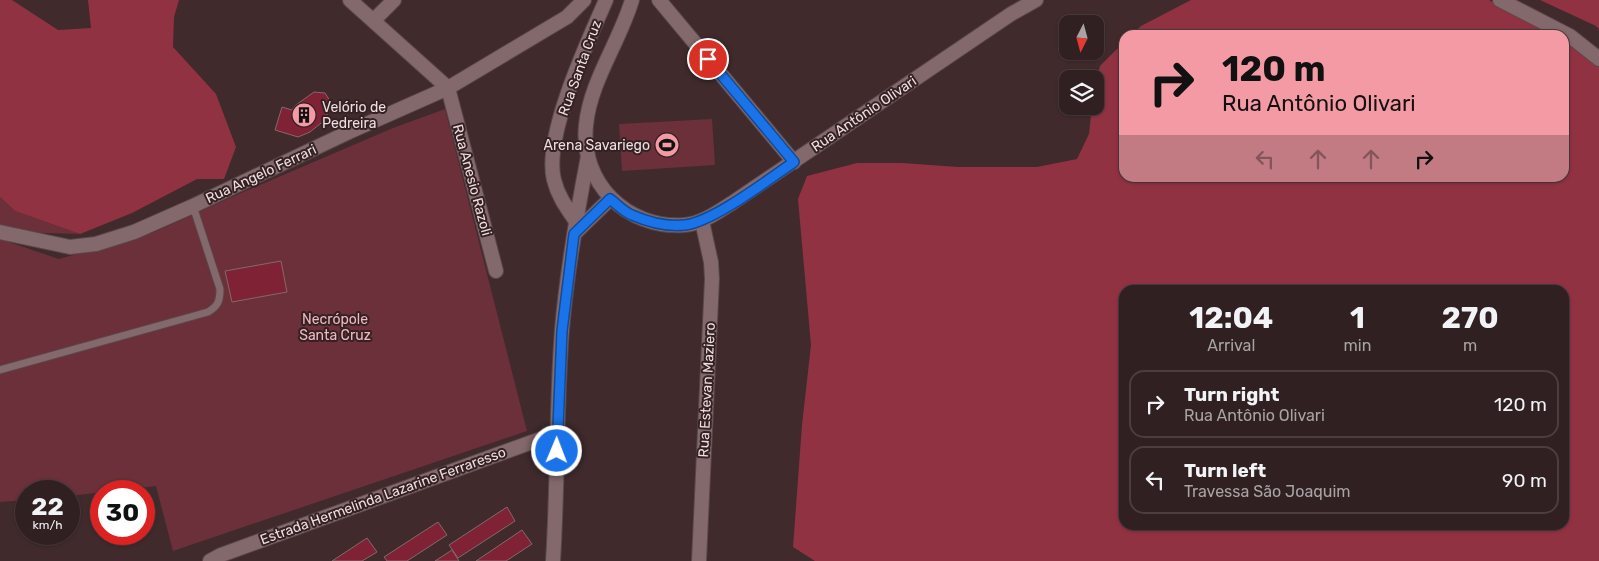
<!DOCTYPE html>
<html lang="en">
<head>
<meta charset="utf-8">
<style>
	:root { --surface:#302021; --page:#3c2d2e; --text:#f1f3f6; --muted:#a8a3a5; --line:#4b3e3f }
	body { margin:0; font-family:Rubik,sans-serif; background:var(--page); color:var(--text); height:100vh; display:flex; flex-direction:column; font-size:19px; white-space:nowrap }
	* { box-sizing:border-box; margin:0 }
	p { font-size:16px; color:var(--muted) }
	.icon { flex:none; width:28px; height:28px; fill:none; stroke:currentColor; stroke-width:2; stroke-linecap:round; stroke-linejoin:round }
	.map { position:relative; flex:1; overflow:hidden }
	.side { position:absolute; left:1119px; top:285px; width:450px; height:245px; display:flex; flex-direction:column; background:var(--surface); border-radius:15px; box-shadow:0 1px 4px #0004,0 0 0 1px var(--line) }
	.side>* { flex:none }
	.hud { position:absolute; left:1119px; top:30px; width:450px; height:152px; border-radius:15px; box-shadow:0 1px 4px #0004,0 0 0 1px var(--line); background:#f49aa4; color:#111; overflow:hidden }
	.needle { width:32px; rotate:186deg }
	.tools { position:absolute; left:1059px; top:15px; display:grid; gap:10px }
	.tools a { display:grid; place-items:center; width:45px; height:45px; border-radius:10px; background:var(--surface); box-shadow:0 1px 4px #0004,0 0 0 1px var(--line); font-size:25px }
	.speed { position:absolute; left:15px; top:480px; display:flex; gap:10px; font-size:25px; font-weight:700; text-align:center }
	.speed>* { display:grid; place-content:center; width:65px; height:65px; border-radius:50%; background:var(--surface); box-shadow:0 1px 4px #0004,0 0 0 1px var(--line); line-height:1 }
	.speed small { font-size:12px; font-weight:400 }
	.speed .limit { border:8px solid #d22; background:#fff; color:#111 }
	.pin { position:absolute; display:grid; place-items:center; width:42px; height:42px; color:#fff; margin:-21px; border:2px solid #fff; border-radius:50%; box-shadow:0 1px 5px #0007 }
	.me { position:absolute; width:55px; margin:-28px; rotate:1deg; stroke-linejoin:round; filter:drop-shadow(0 0 4px #0008) }
	.turn { display:flex; align-items:center; gap:18px; height:105px; padding:0 20px; font-size:22px }
	.turn .icon { width:65px; height:65px; stroke-width:2.5 }
	.turn b { display:block; font-size:35px; line-height:42px }
	.lanes { display:flex; align-items:center; height:48px; padding:0 20px; background:#0003; justify-content:center; gap:25px; direction:ltr }
	.lanes .off { opacity:.35 }
	.eta { display:flex; justify-content:space-evenly; align-items:center; height:85px; text-align:center }
	.eta b { font-size:30px; font-weight:700; line-height:35px }
	ul { padding:0; list-style:none }
	li { display:flex; align-items:center; gap:15px; height:68px; margin:0 10px 8px; padding:0 10px; border:2px solid var(--line); border-radius:15px }
	li div { flex:1 }
	li b { display:block; font-size:19px }
	li em { font-style:normal }
	.map>svg:first-child { display:block }
	.green { fill:#6b3039 }
	.forest { fill:#913243; fill-rule:evenodd }
	.building { fill:#802236; stroke:#82696b }
	.lines { fill:none; stroke-linecap:round; stroke-linejoin:round }
	.service-casing { stroke:#5a474a; stroke-width:9 }
	.minor-casing { stroke:#5a474a; stroke-width:16 }
	.tertiary-casing { stroke:#5a474a; stroke-width:16 }
	.service { stroke:#83696b; stroke-width:7 }
	.minor { stroke:#83696b; stroke-width:14 }
	.tertiary { stroke:#83696b; stroke-width:14 }
	.route-casing { stroke:#114b97; stroke-width:12 }
	.route { stroke:#1a73e8; stroke-width:9 }
	.labels { text-anchor:middle; dominant-baseline:central; stroke-width:4; stroke-linejoin:round; paint-order:stroke }
	.street-label { font-size:14px; fill:#eddedf; stroke:#352123 }
	.poi-label { font-size:14px; fill:#eddedf; stroke:#352123; text-anchor:start }
	.park-label { font-size:14px; fill:#f0b9be; stroke:#352123 }
</style>
</head>
<body>
<div class="map">
<svg width="1599" height="561" viewBox="0 0 1599 561">
	<rect width="100%" height="100%" fill="#402a2c"/>
	<path class="green" d="M445,109L527,431L173,551L156,486L69,496V491H26V500L0,502V239L59,259L154,232L241,193L393,128Z
		M712,119L715,165L622,171L619,124Z
		M0,197L15,211L80,234L15,232L0,226Z"/>
	<path class="forest" d="M0,0H12L58,30L91,28L88,0H179L174,17L173,47L216,94L236,147L224,179H197L132,213L80,234L15,211L0,197Z
		M1191,0H1489L1523,20L1561,35H1131L1141,26Z
		M1540,0H1599V29L1596,26Z
		M1564,36L1599,65V561H815L793,547L802,425L811,345L798,199L807,176L857,163H902L958,167H1037L1077,159L1089,134L1092,106H1095V86L1100,66L1124,42V178H1564ZM1124,290H1564V525H1124Z"/>
	<path class="building" d="M314,92L325,93L330,101L326,119L310,132L298,137L275,130L282,107L292,110L296,105Z
		M281,261L287,292L232,302L225,271Z
		M507,507L515,521L458,558L449,545Z
		M438,522L447,535L407,561H387L384,557Z
		M522,530L532,544L506,561H476Z
		M367,538L377,552L362,561H332Z
		M452,550L459,561H435Z"/>
	<g class="lines">
		<defs>
			<path id="service" d="M0,370L208,312C218,306 220,301 220,289L193,206"/>
			<path id="minor" d="M350,0L448,88L496,271
				M659,0L794,162
				M374,20L394,0
				M575,220C566,207 558,196 554,180C543,137 588,41 606,0
				M574,234L610,199
				M210,561L221,555L557,433
				M553,561C558,484 556,406 562,329C567,271 577,213 588,156
				M699,561L712,279L711,262L702,221"/>
			<path id="tertiary" d="M632,0C620,41 590,82 586,125C580,183 627,229 684,225C701,224 718,212 732,203L1011,14L1036,0
				M1500,0L1570,36L1599,59
				M0,232L70,247L96,244L134,232L193,206L351,131L448,88L567,17L584,0"/>
		</defs>
		<use href="#service" class="service-casing"/>
		<use href="#minor" class="minor-casing"/>
		<use href="#tertiary" class="tertiary-casing"/>
		<use href="#service" class="service"/>
		<use href="#minor" class="minor"/>
		<use href="#tertiary" class="tertiary"/>
	</g>
	<g class="lines">
		<defs>
			<path id="route" d="M557,451L562,331L574,234L610,199C617,204 624,212 632,215C648,222 667,227 685,225C713,222 769,179 794,162L708,59"/>
		</defs>
		<use href="#route" class="route-casing"/>
		<use href="#route" class="route"/>
	</g>
	<defs>
		<symbol id="building-disc" viewBox="-11 -11 22 22"><circle r="9.5" fill="#f49aa4" stroke="#352123"/><path d="M-4-6H4V6H1V3H-1V6H-4ZM-2.5-4.3h1.7v1.8h-1.7ZM.8-4.3h1.7v1.8H.8ZM-2.5-1h1.7V.8h-1.7ZM.8-1h1.7V.8H.8Z" fill="#111"/></symbol>
		<symbol id="stadium-disc" viewBox="-11 -11 22 22"><circle r="9.5" fill="#f49aa4" stroke="#352123"/><path d="M0-5a6.5 5 0 1 0 0 10a6.5 5 0 1 0 0-10ZM-3.5-1.8h7v3.6h-7Z" fill="#111"/></symbol>
	</defs>
	<g fill-rule="evenodd">
		<use href="#building-disc" x="290" y="101" width="28" height="28"/>
		<use href="#stadium-disc" x="653" y="131" width="28" height="28"/>
	</g>
	<g class="labels">
		<g class="street-label">
			<text transform="translate(580 68) rotate(-70)">Rua Santa Cruz</text>
			<text transform="translate(864 114) rotate(-34)">Rua Antônio Olivari</text>
			<text transform="translate(261 174) rotate(-25)">Rua Angelo Ferrari</text>
			<text transform="translate(472 180) rotate(75)">Rua Anesio Razoli</text>
			<text transform="translate(707 390) rotate(-87)">Rua Estevan Maziero</text>
			<text transform="translate(383 496) rotate(-20)">Estrada Hermelinda Lazarine Ferraresso</text>
		</g>
		<g class="poi-label">
			<text x="322" y="107">Velório de<tspan x="322" dy="16">Pedreira</tspan></text>
			<text x="650" y="145" text-anchor="end">Arena Savariego</text>
		</g>
		<g class="park-label">
			<text x="335" y="319">Necrópole<tspan x="335" dy="16">Santa Cruz</tspan></text>
		</g>
	</g>
</svg>
<div class="tools">
<a><svg class="needle" viewBox="-14 -14 28 28"><path d="M0-13l5 13h-10z" fill="#e53935"/><path d="M0 13l5-13h-10z" fill="#a8a3a5"/></svg></a>
<a><svg class="icon" aria-label="layers" viewBox="0 0 24 24"><path d="M12 4l9 5-9 5-9-5zM3 14l9 5 9-5"/></svg></a>
</div>
<div class="speed"><div>22<small>km/h</small></div><div class="limit">30</div></div>
<div class="pin" style="left:708px;top:59px;background:#d93025"><svg class="icon" aria-label="arrive" viewBox="0 0 24 24"><path d="M6 21V4h12l-3 4 3 4H6"/></svg></div>
<svg class="me" style="left:557px;top:451px" viewBox="-20 -20 40 40"><circle r="17" fill="#1a73e8" stroke="#fff" stroke-width="3"/><path d="M0-11L8 9 0 5-8 9z" fill="#fff"/></svg>
<div class="hud">
<div class="turn"><svg class="icon" aria-label="right" viewBox="0 0 24 24"><path d="M7 20v-9h11M14 6l5 5-5 5"/></svg><div><b>120 m</b>Rua Antônio Olivari</div></div>
<div class="lanes"><svg class="icon off" aria-label="left" viewBox="0 0 24 24"><path d="M17 20v-9H6M10 6l-5 5 5 5"/></svg><svg class="icon off" aria-label="ahead" viewBox="0 0 24 24"><path d="M12 20V5M6 11l6-6 6 6"/></svg><svg class="icon off" aria-label="ahead" viewBox="0 0 24 24"><path d="M12 20V5M6 11l6-6 6 6"/></svg><svg class="icon" aria-label="right" viewBox="0 0 24 24"><path d="M7 20v-9h11M14 6l5 5-5 5"/></svg></div>
</div>
<section class="side">
<div class="eta">
<div><b>12:04</b><p>Arrival</p></div>
<div><b>1</b><p>min</p></div>
<div><b>270</b><p>m</p></div>
</div>
<ul>
<li><svg class="icon" aria-label="right" viewBox="0 0 24 24"><path d="M7 20v-9h11M14 6l5 5-5 5"/></svg><div><b>Turn right</b><p>Rua Antônio Olivari</p></div><em>120 m</em></li>
<li><svg class="icon" aria-label="left" viewBox="0 0 24 24"><path d="M17 20v-9H6M10 6l-5 5 5 5"/></svg><div><b>Turn left</b><p>Travessa São Joaquim</p></div><em>90 m</em></li>
</ul>
</section>
</div>
</body>
</html>
